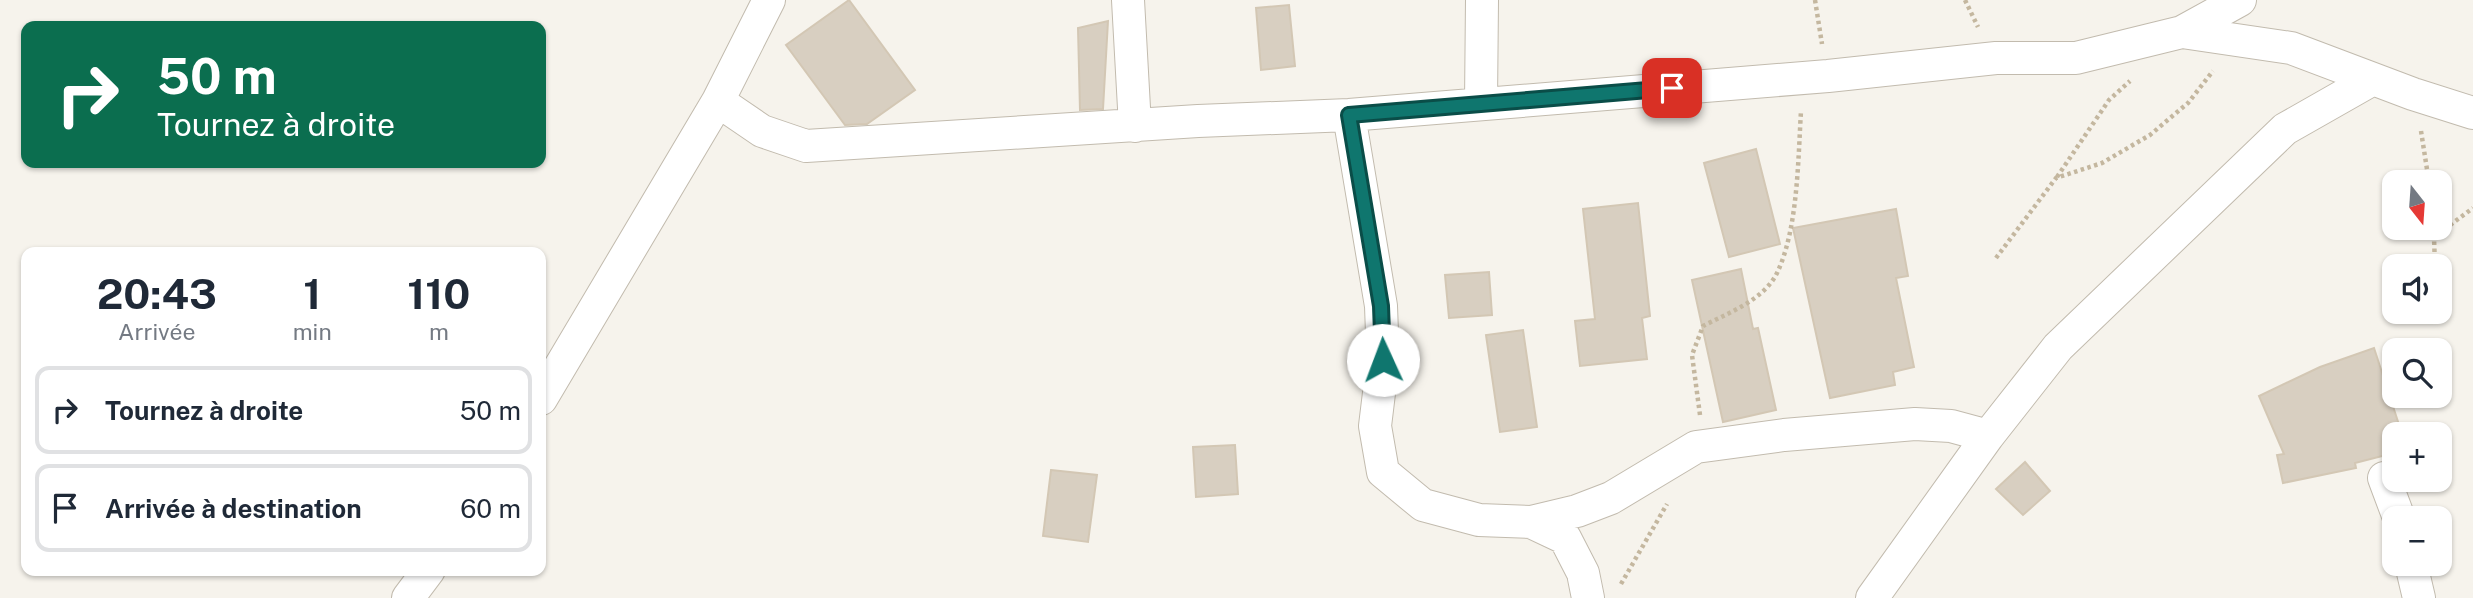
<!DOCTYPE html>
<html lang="fr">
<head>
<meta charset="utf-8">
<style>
	:root { --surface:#fff; --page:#f2f2f3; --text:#1f2937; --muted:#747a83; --line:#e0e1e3 }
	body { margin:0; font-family:"Public Sans",sans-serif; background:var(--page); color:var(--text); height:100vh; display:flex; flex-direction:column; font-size:26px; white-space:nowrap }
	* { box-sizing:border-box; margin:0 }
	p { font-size:23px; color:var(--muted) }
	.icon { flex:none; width:38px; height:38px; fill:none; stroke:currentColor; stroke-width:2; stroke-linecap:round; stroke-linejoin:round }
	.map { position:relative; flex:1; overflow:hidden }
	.sheet { position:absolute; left:21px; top:247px; width:525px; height:329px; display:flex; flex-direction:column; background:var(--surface); border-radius:14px; box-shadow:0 2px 5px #0004 }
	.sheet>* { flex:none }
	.top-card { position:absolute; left:21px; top:21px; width:525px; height:147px; border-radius:14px; box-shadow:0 2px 5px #0004; background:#0b6e4f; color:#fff; overflow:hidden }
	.needle { width:46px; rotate:163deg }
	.tools { position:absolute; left:2382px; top:170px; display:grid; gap:14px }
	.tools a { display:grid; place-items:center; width:70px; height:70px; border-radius:14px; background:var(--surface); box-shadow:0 2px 5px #0004; font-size:35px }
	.pin { position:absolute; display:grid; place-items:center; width:60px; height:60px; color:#fff; margin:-30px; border-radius:14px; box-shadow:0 4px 10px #0006 }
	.me { position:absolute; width:77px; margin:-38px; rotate:358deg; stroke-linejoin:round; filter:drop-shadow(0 0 5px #0008) }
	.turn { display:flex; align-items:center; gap:24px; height:147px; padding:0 21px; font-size:32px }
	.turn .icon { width:91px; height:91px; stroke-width:2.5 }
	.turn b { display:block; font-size:49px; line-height:60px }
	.eta { display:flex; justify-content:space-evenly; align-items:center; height:119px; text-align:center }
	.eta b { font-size:42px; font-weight:700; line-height:49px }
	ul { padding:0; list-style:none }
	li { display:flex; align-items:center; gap:21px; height:88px; margin:0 14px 10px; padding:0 7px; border:4px solid var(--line); border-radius:14px }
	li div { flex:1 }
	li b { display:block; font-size:26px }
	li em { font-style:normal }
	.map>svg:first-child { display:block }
	.building { fill:#d8cfc1; stroke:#d3c7b4; stroke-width:2 }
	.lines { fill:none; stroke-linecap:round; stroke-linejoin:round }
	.street-casing { stroke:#c2bbae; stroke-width:34 }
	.path { stroke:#c4b79f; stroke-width:4.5; stroke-dasharray:3.5 3.5; stroke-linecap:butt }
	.street { stroke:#fff; stroke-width:32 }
	.route-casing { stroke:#0a4d48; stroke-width:18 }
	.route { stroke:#0f766e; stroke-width:12 }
</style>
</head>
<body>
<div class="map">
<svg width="2473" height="598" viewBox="0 0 2473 598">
	<rect width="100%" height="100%" fill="#f6f3ec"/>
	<path class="building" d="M849,0L915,90L867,124L845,125L786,45Z
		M1289,5L1295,66L1261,70L1256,8Z
		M1108,21L1103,109L1080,110L1078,28Z
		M1756,149L1780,244L1729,257L1704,163Z
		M1638,203L1650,316L1642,318L1647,359L1580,366L1575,321L1595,319L1583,209Z
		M1896,209L1908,276L1896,278L1914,367L1893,372L1895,385L1830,398L1793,228Z
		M1741,269L1753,329L1758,328L1776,410L1723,422L1692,280Z
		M1489,272L1492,315L1449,318L1445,275Z
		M1523,330L1537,427L1500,432L1486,335Z
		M2374,348L2402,434H2394V453L2355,463L2356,468L2283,483L2277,455L2284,454L2259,396L2320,367Z
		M1235,445L1238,494L1196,497L1193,447Z
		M2025,462L2050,491L2023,515L1996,489Z
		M1051,470L1097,475L1088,542L1043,536Z"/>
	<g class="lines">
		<defs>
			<path id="street" d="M1128,0L1135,126
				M2182,32L2240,0
				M718,101L762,131L806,146L1198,121L1349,115L1828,76L1996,58H2076L2182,32L2291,48L2413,94L2473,113
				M1481,103L1482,0
				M1349,115L1381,306L1383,360L1375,426L1383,472L1423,505L1479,520L1531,522L1565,538L1583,573L1588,598
				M541,399L718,101L769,0
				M2384,478L2399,518
				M1531,522L1577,511L1611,498L1696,447L1784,435L1915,424L1951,426L1988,436
				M2411,564L2419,598
				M408,598L429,570
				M1872,598L1988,436L2058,347L2285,129L2373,79"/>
		</defs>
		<use href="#street" class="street-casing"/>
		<path class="path" d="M1815,0L1822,44
			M1965,0L1978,27
			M2421,131L2429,182
			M2057,177L2109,100L2130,81
			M1996,258L2056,178L2102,163L2150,135L2188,103L2213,71
			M2435,266L2434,237L2473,208
			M1700,415L1692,355L1703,326C1728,313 1764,300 1777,273C1798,229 1798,160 1801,111
			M1621,584L1667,504"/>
		<use href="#street" class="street"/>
	</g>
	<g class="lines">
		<defs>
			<path id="route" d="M1383,360L1381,306L1349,115L1672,88"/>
		</defs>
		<use href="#route" class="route-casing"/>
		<use href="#route" class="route"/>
	</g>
</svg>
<div class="tools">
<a><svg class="needle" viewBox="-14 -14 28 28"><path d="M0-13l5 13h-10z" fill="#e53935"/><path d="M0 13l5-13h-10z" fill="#747a83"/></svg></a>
<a><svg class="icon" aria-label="sound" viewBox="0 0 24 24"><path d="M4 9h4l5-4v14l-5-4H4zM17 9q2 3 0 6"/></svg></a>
<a><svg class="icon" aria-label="search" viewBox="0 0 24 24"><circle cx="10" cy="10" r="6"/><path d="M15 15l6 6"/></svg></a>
<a>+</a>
<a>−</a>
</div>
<div class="pin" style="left:1672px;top:88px;background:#d93025"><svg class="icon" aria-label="arrive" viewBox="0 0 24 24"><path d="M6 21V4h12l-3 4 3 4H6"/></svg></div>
<svg class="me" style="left:1383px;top:360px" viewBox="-20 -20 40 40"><circle r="19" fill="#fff"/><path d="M0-13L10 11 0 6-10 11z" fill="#0f766e"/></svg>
<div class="top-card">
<div class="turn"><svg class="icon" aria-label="right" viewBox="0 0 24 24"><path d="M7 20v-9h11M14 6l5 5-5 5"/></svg><div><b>50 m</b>Tournez à droite</div></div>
</div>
<section class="sheet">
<div class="eta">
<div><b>20:43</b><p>Arrivée</p></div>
<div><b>1</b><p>min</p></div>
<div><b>110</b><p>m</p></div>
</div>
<ul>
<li><svg class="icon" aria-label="right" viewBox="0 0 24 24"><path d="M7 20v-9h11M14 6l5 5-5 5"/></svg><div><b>Tournez à droite</b></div><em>50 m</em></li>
<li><svg class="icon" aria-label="arrive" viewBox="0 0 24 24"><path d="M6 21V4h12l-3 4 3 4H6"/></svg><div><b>Arrivée à destination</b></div><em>60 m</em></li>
</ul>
</section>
</div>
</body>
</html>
